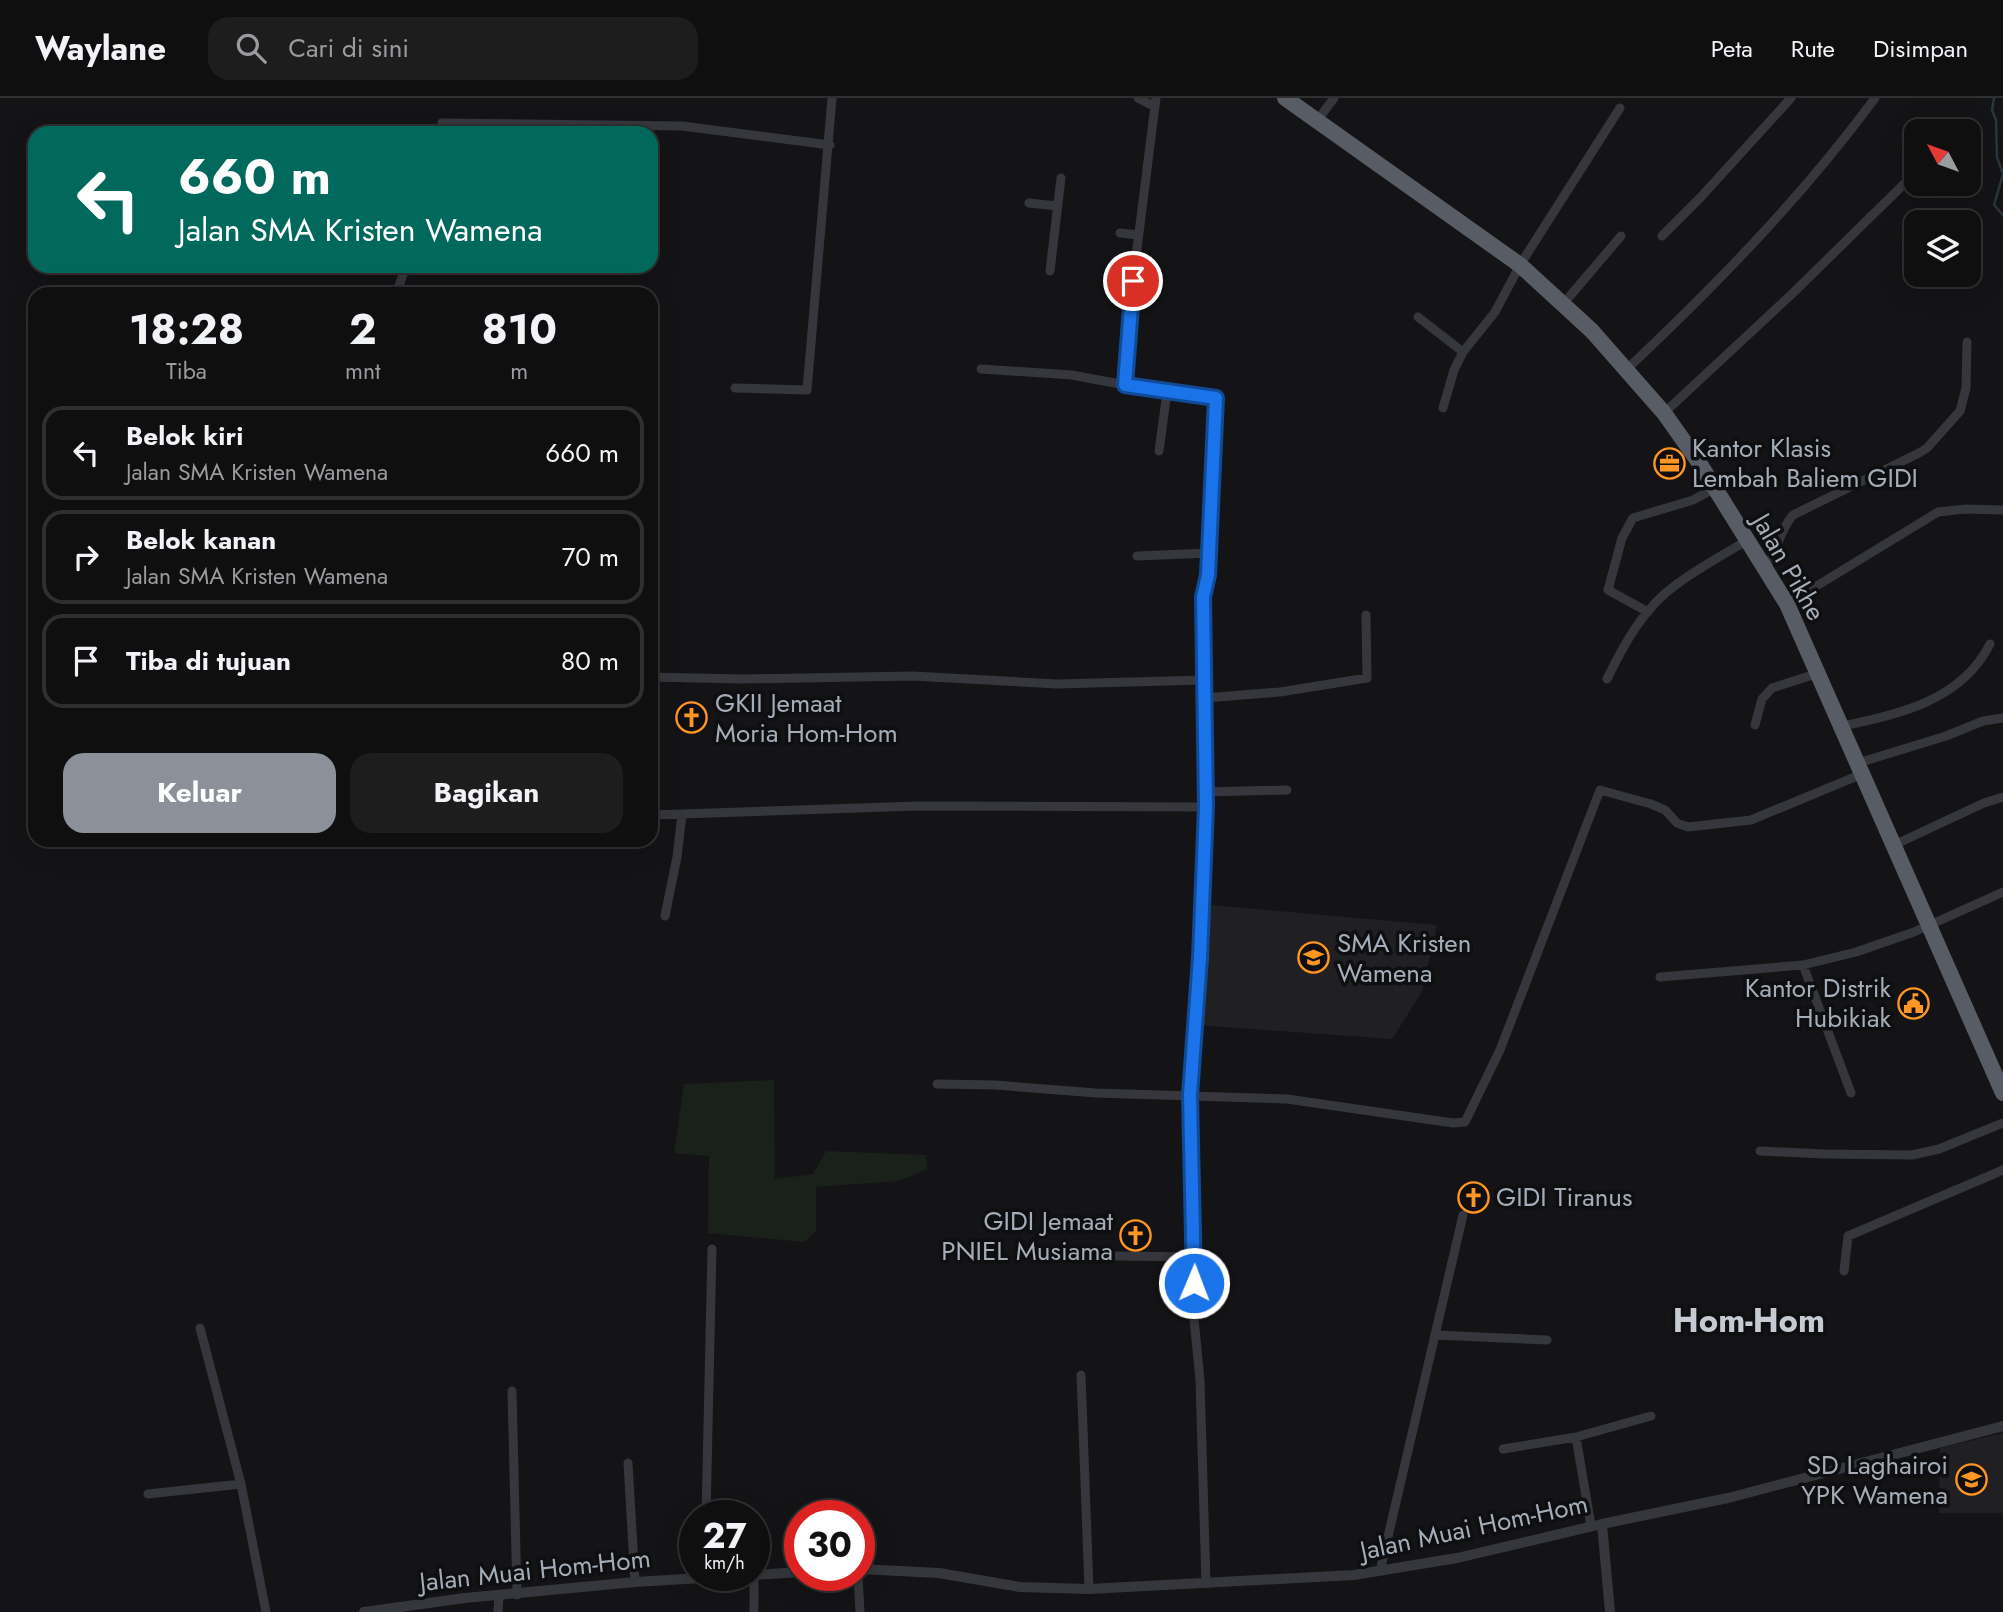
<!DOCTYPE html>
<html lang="id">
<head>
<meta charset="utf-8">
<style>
	:root { --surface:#0f0f10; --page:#1d1d1e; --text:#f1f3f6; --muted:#9b9c9f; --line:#2f2f30; --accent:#8c9099 }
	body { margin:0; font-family:Jost,sans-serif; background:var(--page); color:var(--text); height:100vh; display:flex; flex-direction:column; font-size:26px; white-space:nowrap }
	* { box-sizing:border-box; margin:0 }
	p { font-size:23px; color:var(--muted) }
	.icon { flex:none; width:38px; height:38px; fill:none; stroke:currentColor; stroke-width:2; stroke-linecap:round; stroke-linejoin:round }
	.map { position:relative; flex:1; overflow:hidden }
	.side { position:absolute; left:28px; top:189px; width:630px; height:560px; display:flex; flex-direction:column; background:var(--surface); border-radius:21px; box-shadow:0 7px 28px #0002,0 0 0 2px var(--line) }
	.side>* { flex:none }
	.banner { position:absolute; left:28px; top:28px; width:630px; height:147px; border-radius:21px; box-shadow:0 7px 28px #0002,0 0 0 2px var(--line); background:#00695c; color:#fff; overflow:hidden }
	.needle { width:46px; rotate:311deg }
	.controls { position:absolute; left:1904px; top:21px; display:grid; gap:14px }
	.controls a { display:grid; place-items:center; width:77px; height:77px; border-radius:14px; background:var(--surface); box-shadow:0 7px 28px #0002,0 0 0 2px var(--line); font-size:35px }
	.speed { position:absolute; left:679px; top:1402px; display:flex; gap:14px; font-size:35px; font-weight:700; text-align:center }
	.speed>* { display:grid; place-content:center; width:91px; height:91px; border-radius:50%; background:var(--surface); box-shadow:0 7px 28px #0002,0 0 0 2px var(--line); line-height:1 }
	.speed small { font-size:18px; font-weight:400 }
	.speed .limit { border:10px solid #d22; background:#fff; color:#111 }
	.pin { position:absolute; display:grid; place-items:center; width:60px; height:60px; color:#fff; margin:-30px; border:4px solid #fff; border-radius:50%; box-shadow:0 2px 7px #0007 }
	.me { position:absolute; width:77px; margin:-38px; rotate:1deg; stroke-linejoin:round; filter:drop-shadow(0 0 5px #0008) }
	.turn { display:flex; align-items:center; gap:24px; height:147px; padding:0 35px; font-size:32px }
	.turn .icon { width:91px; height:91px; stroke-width:2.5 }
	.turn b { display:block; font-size:49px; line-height:60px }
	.eta { display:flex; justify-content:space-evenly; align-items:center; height:119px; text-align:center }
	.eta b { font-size:42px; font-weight:700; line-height:49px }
	.primary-button { display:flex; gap:14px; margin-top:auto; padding:14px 35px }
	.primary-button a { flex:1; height:80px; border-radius:21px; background:var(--accent); color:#fff; font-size:28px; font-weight:700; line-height:80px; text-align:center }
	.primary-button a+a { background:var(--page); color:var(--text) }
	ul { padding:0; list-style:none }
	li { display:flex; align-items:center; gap:21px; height:94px; margin:0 14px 10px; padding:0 21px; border:4px solid var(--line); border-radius:21px }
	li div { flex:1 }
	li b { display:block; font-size:26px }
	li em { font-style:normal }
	header { display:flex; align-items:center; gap:42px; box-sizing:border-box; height:98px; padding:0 35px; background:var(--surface); border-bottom:2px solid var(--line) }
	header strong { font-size:33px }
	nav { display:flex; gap:38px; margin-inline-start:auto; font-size:24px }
	.search { width:490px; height:63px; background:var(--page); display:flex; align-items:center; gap:18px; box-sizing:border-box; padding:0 24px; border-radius:21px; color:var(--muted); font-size:26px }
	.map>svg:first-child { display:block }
	.built { fill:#202023 }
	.green { fill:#1a211a }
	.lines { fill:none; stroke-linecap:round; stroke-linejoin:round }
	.stream { stroke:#29363b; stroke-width:2.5 }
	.minor { stroke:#35373c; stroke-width:9 }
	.tertiary { stroke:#35373c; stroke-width:10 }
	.trunk { stroke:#585c64; stroke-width:16 }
	.route-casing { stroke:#114b97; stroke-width:18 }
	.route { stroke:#1a73e8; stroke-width:12 }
	.labels { text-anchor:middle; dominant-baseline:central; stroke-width:7; stroke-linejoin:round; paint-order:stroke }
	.poi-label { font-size:26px; fill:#a4adb8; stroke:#0f0f11; text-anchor:start }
	.street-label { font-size:26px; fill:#a4adb8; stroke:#0f0f11 }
	.district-label { font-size:33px; font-weight:bold; fill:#c6cbd3; stroke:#0f0f11 }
</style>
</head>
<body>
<header>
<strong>Waylane</strong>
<div class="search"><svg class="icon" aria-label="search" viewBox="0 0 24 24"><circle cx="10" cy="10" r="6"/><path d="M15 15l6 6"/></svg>Cari di sini</div>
<nav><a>Peta</a><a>Rute</a><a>Disimpan</a></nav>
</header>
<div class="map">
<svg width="2003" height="1514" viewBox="0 0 2003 1514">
	<rect width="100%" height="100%" fill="#141416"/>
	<path class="built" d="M1200,806L1437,827L1422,894L1392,941L1196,927Z
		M2003,1335V1415H1939L1940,1350Z"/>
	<path class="green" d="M774,982L775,1081L813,1076L826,1053L926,1057L927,1072L898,1083L816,1089V1133L804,1144L708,1135L709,1058L674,1055L684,986Z"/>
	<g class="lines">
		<path class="stream" d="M1994,0L1992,12L1996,22L1997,59L2003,76L1994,107L2003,117"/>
		<path class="minor" d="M1138,0L1155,9
			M1156,0L1130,206L1125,287L1216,300L1208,477L1203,499L1206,709L1200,860L1190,997L1195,1159L1193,1211L1200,1282L1206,1485
			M1317,23L1334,0
			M441,35L442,25L682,28L830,47
			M1029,105L1057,108
			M1120,135L1138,137
			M1662,138L1700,100L1791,0
			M1050,173L1061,80
			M396,196L406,168
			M1564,205L1621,138
			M1418,219L1463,254
			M981,271L1072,277L1125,287
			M1627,271C1716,187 1802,99 1875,0
			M735,290L807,292L832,0
			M1443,310L1454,272L1463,254L1495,214L1520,167L1620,10
			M1664,315L1794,194L1904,86
			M1159,353L1167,294
			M1137,458L1210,455
			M1765,471C1777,454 1779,433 1793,417L1919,355L1927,350L1960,313L1966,290L1967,244
			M1787,506L1938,414L1965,411L2003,412
			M1648,514L1608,492L1622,440L1633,420L1693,402L1715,390
			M651,579L742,581L913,578L1057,586L1204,582
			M1607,581C1624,546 1644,509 1677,486C1699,470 1723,457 1746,443
			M1204,600L1280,594L1367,580L1366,517
			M1755,627L1762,601L1772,590L1819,575
			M1842,628C1899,617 1962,602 1990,546
			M1858,665L1946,638L1983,623L2003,620
			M1205,694L1287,692
			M651,717L917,708L1206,709
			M1894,747L1984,705L2003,699
			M665,818L677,759L682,716
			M1803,867L1851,995
			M1660,879L1803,867L1856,854L1914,834L2003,794
			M937,986L995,987L1096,995L1287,1001L1453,1025L1465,1024L1500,952L1600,692L1651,706L1665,712L1677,725L1688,729L1751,722L1862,676
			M1760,1053L1825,1056L1912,1057L1939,1051L2003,1025
			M1040,1157L1195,1159
			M1844,1173L1848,1138L2003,1072
			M200,1230L241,1386L266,1514
			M1435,1237L1463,1117
			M1081,1277L1089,1491
			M512,1293L517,1497
			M1576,1339L1591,1428
			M1503,1351L1576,1339L1651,1318
			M628,1365L635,1484
			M148,1396L241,1386
			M706,1418L712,1151
			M1380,1473L1435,1237L1547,1242
			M754,1477V1514
			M858,1477L860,1514
			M498,1514L499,1498"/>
		<path class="tertiary" d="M1602,1426L1610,1514
			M859,1471L939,1475L1020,1489L1089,1491L1354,1477L1457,1460L1602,1426L1728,1400L2003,1328
			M754,1477L800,1474
			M364,1514L465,1500L635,1484L752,1477"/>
		<path class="trunk" d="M1285,0L1520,167L1592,233L1664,315L1698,363L1787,506L2003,995"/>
	</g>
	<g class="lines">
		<defs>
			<path id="route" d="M1133,183L1125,287L1216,300L1208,477L1203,499L1206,709L1200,860L1190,997L1194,1185"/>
		</defs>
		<use href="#route" class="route-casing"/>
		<use href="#route" class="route"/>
	</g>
	<defs>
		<symbol id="office-ring" viewBox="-11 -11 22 22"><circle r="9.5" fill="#0f0f11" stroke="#ff9623" stroke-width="1.5"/><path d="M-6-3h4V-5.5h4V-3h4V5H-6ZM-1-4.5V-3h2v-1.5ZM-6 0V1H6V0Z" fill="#ff9623"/></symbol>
		<symbol id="church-ring" viewBox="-11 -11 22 22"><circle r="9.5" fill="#0f0f11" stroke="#ff9623" stroke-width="1.5"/><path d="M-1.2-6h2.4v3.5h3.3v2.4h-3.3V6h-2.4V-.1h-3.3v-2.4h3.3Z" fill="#ff9623"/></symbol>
		<symbol id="school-ring" viewBox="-11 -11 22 22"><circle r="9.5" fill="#0f0f11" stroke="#ff9623" stroke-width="1.5"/><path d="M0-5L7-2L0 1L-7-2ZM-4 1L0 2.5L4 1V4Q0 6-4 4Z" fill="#ff9623"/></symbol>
		<symbol id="civic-ring" viewBox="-11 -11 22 22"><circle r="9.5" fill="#0f0f11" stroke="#ff9623" stroke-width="1.5"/><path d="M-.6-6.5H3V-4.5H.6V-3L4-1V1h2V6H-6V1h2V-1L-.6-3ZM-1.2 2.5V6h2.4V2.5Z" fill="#ff9623"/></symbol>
	</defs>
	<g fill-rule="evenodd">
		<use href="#office-ring" x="1652" y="348" width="35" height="35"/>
		<use href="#church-ring" x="674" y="602" width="35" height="35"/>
		<use href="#school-ring" x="1296" y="842" width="35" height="35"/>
		<use href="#civic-ring" x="1896" y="888" width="35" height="35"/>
		<use href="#church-ring" x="1456" y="1082" width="35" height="35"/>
		<use href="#church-ring" x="1118" y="1120" width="35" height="35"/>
		<use href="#school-ring" x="1954" y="1364" width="35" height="35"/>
	</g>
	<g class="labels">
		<g class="poi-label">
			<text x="1692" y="350">Kantor Klasis<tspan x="1692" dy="30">Lembah Baliem GIDI</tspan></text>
			<text x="715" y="605">GKII Jemaat<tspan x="715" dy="30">Moria Hom-Hom</tspan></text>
			<text x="1337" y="845">SMA Kristen<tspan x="1337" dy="30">Wamena</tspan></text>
			<text x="1891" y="890" text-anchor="end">Kantor Distrik<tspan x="1891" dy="30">Hubikiak</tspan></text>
			<text x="1496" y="1099">GIDI Tiranus</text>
			<text x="1113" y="1123" text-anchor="end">GIDI Jemaat<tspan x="1113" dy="30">PNIEL Musiama</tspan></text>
			<text x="1948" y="1367" text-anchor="end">SD Laghairoi<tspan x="1948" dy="30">YPK Wamena</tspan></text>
		</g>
		<g class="street-label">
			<text transform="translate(1789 469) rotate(60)">Jalan Pikhe</text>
			<text transform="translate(1474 1429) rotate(-12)">Jalan Muai Hom-Hom</text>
			<text transform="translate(535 1472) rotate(-6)">Jalan Muai Hom-Hom</text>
		</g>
		<g class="district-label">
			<text x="1749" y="1222">Hom-Hom</text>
		</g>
	</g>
</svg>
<div class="controls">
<a><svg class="needle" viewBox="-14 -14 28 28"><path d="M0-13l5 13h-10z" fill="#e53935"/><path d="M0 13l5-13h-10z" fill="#9b9c9f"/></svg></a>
<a><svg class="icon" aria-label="layers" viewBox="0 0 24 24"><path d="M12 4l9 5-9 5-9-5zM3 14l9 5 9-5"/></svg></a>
</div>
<div class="speed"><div>27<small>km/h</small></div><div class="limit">30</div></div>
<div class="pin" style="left:1133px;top:183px;background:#d93025"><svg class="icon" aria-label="arrive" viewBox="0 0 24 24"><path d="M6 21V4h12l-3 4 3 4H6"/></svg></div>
<svg class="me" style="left:1194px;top:1185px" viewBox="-20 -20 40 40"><circle r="17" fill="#1a73e8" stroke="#fff" stroke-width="3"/><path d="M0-11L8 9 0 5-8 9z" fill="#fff"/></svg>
<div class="banner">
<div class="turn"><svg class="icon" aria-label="left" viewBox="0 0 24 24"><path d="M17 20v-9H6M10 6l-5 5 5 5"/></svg><div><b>660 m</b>Jalan SMA Kristen Wamena</div></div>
</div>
<section class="side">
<div class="eta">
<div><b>18:28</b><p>Tiba</p></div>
<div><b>2</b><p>mnt</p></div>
<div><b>810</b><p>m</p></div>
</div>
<ul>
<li><svg class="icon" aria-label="left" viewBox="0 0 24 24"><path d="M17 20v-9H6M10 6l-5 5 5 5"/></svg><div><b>Belok kiri</b><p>Jalan SMA Kristen Wamena</p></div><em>660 m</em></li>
<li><svg class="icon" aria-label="right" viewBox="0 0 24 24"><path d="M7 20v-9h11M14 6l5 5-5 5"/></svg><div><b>Belok kanan</b><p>Jalan SMA Kristen Wamena</p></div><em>70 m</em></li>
<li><svg class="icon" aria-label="arrive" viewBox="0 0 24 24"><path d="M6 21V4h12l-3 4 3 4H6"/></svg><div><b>Tiba di tujuan</b></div><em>80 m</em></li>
</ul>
<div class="primary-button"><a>Keluar</a><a>Bagikan</a></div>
</section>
</div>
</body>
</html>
